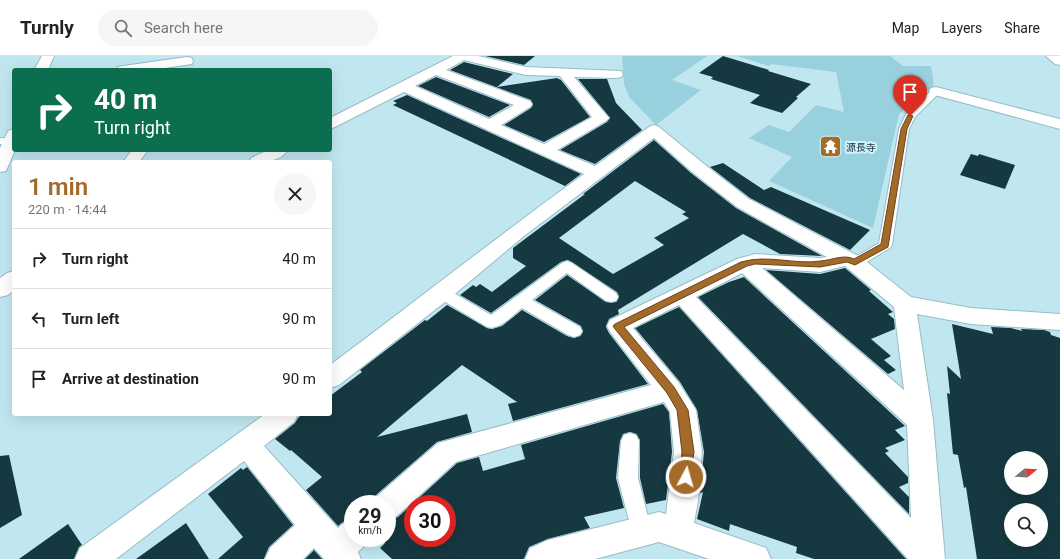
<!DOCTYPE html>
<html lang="en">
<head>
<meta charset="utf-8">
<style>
	:root { --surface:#fff; --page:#f6f6f6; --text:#222; --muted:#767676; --line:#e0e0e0; --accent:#a36a29 }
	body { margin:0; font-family:Roboto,"Noto Sans JP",sans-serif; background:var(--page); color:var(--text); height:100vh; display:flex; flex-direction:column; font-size:15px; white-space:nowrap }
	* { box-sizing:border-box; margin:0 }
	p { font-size:13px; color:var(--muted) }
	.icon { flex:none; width:22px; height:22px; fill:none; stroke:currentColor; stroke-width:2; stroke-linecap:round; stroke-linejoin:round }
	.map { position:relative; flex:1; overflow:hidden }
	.drawer { position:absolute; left:12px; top:104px; width:320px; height:256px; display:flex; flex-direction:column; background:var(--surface); border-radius:4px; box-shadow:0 4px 16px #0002 }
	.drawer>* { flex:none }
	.hud { position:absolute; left:12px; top:12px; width:320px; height:84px; border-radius:4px; box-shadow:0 4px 16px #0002; background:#0b6e4f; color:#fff; overflow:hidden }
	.needle { width:26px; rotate:72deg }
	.buttons { position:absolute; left:1004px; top:395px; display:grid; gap:8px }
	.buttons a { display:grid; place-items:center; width:44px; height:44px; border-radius:50%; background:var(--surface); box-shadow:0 4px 16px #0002; font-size:20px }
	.speed { position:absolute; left:344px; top:439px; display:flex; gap:8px; font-size:20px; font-weight:700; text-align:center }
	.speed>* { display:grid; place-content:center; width:52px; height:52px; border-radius:50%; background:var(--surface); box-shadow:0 4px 16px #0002; line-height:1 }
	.speed small { font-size:10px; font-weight:400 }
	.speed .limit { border:6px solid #d22; background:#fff; color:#111 }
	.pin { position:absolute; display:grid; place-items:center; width:34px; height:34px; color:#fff; margin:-41px -17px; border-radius:50% 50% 50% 0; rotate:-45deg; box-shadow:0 0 4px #0007 }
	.pin .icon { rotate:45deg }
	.me { position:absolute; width:44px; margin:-22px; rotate:6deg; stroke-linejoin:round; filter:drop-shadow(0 0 3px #0008) }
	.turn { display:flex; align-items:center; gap:14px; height:84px; padding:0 16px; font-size:18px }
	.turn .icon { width:52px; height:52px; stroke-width:2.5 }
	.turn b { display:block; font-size:28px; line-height:34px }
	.round { display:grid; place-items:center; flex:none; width:42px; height:42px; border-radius:21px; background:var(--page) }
	.overview { display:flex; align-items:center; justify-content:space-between; height:68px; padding:0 16px }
	h1 { font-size:24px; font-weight:600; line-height:30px; color:var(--accent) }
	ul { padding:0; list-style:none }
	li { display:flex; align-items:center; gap:12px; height:60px; padding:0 16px; border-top:1px solid var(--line) }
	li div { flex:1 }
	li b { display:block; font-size:15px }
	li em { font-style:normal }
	header { display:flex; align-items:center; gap:24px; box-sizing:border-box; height:56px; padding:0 20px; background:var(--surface); border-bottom:1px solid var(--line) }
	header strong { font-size:19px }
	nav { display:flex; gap:22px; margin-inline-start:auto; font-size:14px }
	.search { width:280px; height:36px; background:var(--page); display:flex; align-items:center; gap:10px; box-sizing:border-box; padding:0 14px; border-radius:22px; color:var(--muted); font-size:15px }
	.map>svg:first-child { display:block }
	.green { fill:#99d0de }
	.building { fill:#163840; fill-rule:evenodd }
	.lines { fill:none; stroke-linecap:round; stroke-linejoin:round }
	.service-casing { stroke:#97bcc5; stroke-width:2 }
	.minor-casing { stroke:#97bcc5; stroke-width:2 }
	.tertiary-casing { stroke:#97bcc5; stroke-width:2 }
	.secondary-casing { stroke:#97bcc5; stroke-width:2 }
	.service { fill:#fff; fill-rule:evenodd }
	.minor { fill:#fff; fill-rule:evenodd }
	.tertiary { fill:#fff; fill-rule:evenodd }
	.secondary { fill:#fff; fill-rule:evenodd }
	.route { fill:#a36a29; stroke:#6a451b }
	.labels { text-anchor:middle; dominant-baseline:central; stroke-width:4; stroke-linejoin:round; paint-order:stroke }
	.far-poi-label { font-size:10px; fill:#1b2a2e; stroke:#cdf4fe; text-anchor:start }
</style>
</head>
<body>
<header>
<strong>Turnly</strong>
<div class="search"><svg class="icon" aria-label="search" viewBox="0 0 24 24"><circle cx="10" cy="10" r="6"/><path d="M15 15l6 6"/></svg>Search here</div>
<nav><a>Map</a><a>Layers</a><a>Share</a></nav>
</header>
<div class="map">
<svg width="1060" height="503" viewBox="0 0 1060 503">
	<rect width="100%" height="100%" fill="#c0e7f0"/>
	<path class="green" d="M622,0H707L672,24L701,34L656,69L629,41L624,28Z
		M737,0H890L903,10H931L934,29L899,58L873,172L769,125L792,101L749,82L769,69L789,76L816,49L844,56L836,16L771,8L769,10Z"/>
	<path class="building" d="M485,0H535L524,9Z
		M723,0L769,14L768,15L811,28L796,41L798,42L782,57L750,47L760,39L711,23L713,21L699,17Z
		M464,6L513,18L497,31L557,22L561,24L590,61L544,86L504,69L531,52L533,49L531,44L450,14Z
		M436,21L510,49L489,61L418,30Z
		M578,23H607L616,47L642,74L595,108L560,94L607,66L610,62Z
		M407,39L581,118L565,130L393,49L397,47L393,45Z
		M654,84L691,117L736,152L822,200L780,198L743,178L618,254L619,258L609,263L606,271L609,277L648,328L513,365L508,348L517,346L462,309L377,381L467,358L472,376L437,386L376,439L372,448H353V461L351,460L338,470L306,434L322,421L291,394L290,395L275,383L295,367L298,362L302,358H330V340L362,316L360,314L425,264L427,265L447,249L487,272L492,273L502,270L522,254L567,280L574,282L580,280L583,276L581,270L535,244L567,219L606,246H616L619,240L617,236L568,204L561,206L491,257L460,239L473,229L476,231L480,228L492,236L526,210L513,202V192L585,138H583ZM635,125L686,156L682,158L689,162L654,182L664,189L613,218L559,182Z
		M971,98L978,100L979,98L1015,109L1005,133L960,119Z
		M723,107L764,134L771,131L870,174L850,194L750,142L710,111Z
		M845,212L871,234L869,235L893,256L888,258L894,263L895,273L871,283L891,300L884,304L896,314L888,318L766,214L820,218Z
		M744,221L905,370L895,374L905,384L885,392L889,395L885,397L908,421V427L899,431L909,441V458L698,241L729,226Z
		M679,251L906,503H814L796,497L797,491L730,468L729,475L697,463L703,436L700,437L704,396L697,354L680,326L635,272Z
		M952,268L993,278L991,271L1011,272L1022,275L1021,273L1044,274L1050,276L1051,279L1060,282V503H977L966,431L964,432L958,399L953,398L947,337L950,338L947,310L961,323ZM1011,402H1041V432H1011ZM1011,454H1041V484H1011Z
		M663,348L669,356L672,396L666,444L646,448L640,422V384L636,378L630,376L623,378L620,385L616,422L624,452L584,461L590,472L548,483L529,491L524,503H392L380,492L385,487L378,482H387V465L398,461L457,407L479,401L483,415L525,403L521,389ZM413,448H447V482H413Z
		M9,399L22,459L0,472V400Z
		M247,411L293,469L269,491L264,503H218L243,481L208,438L241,412L243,414Z
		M186,467L209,503H136Z
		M68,468L82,489L79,491L74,503H19Z
		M314,494L322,503H305Z"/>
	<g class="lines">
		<defs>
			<path id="service" d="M936,32L941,35L915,61L909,73L892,189L890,192L860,210L855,212L850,210L848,207L850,204L879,187L899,73L906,58L933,33Z
				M0,82L14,83V89L0,88Z
				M567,205L572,207L616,237L618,241L616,245L611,246L606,245L567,217L532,244L580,271L582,275L580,279L574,281L568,279L522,252C513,259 499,275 487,271L437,241L435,237L437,233L442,232L447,233L491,259L562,207Z
				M630,377L636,379L639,385L638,422L652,476L649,483L642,486L635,483L632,476L618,422L621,385L624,379Z"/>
			<path id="minor" d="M453,0H478L526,11L621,15L623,18L621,21L616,22L574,21L609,62L606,65L557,94L595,110L649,71L654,69L659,71L704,108L749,143L862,202L911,241L971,252L1060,258V274L971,268L917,258L933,364L945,503H908L679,249L633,272L679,327L696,354L702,396L698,445L694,467L766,492L771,503H709L659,486L595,503H525L530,492L548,484L659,456L666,458L674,396L670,356L664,346L456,406L397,460L387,464V448H373L377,440L438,387L651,329L610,276L607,270L610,264L737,203L755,198L820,202L827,201L737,151L692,116L654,82L524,180L450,242L339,329L330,332V309C415,246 498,180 584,118L404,36L335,71L330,73V62ZM464,4L526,19L560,20L592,61L544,88L501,69L530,51L532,48L530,45L446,14ZM436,19L514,49L489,63L415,30ZM845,210L894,251L904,334L762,212L820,216ZM742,217L907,369L911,462L696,241Z
				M187,1L192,2L193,5L192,8L151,14H116L118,11L123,10Z
				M936,31L1060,63V73L931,38L929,35L931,32Z
				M132,94H148L139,106H123Z
				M268,94H288C279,107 262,106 249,106L251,102Z
				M14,215V234L8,239L0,241V222L7,217Z
				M265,358H298L294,366L264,390L338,472L342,468L353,464V482H367L364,490L358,496L361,503H324L314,492L303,503H265L270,492L295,469L244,405L116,503H75L80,492Z"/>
			<path id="tertiary" d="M42,0H54L48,14H34Z
				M14,73V94H15L6,115L0,116V92L8,75Z"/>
			<path id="secondary" d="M1046,0H1060V9L1055,8Z"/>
		</defs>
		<use href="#service" class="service-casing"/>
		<use href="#minor" class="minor-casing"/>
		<use href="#tertiary" class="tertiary-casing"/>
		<use href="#secondary" class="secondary-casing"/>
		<use href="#service" class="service"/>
		<use href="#minor" class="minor"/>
		<use href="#tertiary" class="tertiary"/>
		<use href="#secondary" class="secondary"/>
	</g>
	<path class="route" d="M908,59L913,60L907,73L888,191L855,209L847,206L820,211L755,208L747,210L624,271L674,331L688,354L694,396L690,424L686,426L682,424L680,421L682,396L677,354L667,337L615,273L613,270L615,268L741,206C768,198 795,209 821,205C832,204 844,198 854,203L881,188L901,73Z"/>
	<defs>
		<symbol id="temple-square" viewBox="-11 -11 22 22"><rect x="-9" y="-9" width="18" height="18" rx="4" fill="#a36a29" stroke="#cdf4fe"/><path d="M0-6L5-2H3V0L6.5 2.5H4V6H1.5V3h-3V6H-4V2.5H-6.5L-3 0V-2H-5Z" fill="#fff"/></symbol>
	</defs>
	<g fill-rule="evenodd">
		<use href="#temple-square" x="818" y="78" width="25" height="25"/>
	</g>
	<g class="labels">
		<g class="far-poi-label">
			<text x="846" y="91">源長寺</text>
		</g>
	</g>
</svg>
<div class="buttons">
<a><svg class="needle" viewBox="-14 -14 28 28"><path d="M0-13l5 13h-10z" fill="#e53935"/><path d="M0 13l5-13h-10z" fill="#767676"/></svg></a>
<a><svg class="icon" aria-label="search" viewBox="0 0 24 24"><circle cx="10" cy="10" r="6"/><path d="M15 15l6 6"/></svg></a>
</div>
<div class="speed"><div>29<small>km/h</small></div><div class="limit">30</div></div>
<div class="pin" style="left:910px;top:60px;background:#d93025"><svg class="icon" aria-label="arrive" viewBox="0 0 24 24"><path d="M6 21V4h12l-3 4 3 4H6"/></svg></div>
<svg class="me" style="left:686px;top:421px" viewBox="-20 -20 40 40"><circle r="17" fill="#a36a29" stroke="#fff" stroke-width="3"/><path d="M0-11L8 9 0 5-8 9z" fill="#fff"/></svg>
<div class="hud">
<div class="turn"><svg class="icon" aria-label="right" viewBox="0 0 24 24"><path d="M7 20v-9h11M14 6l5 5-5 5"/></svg><div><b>40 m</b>Turn right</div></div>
</div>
<section class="drawer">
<div class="overview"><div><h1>1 min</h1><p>220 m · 14:44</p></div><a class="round"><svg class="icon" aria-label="close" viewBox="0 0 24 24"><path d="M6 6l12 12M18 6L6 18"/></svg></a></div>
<ul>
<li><svg class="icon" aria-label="right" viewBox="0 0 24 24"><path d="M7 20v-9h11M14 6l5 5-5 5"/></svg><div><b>Turn right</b></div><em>40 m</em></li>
<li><svg class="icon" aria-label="left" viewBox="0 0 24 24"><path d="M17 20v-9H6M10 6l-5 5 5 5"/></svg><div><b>Turn left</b></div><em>90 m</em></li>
<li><svg class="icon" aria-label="arrive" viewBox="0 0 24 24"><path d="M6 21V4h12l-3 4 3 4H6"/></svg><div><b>Arrive at destination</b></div><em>90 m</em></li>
</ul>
</section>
</div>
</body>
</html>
